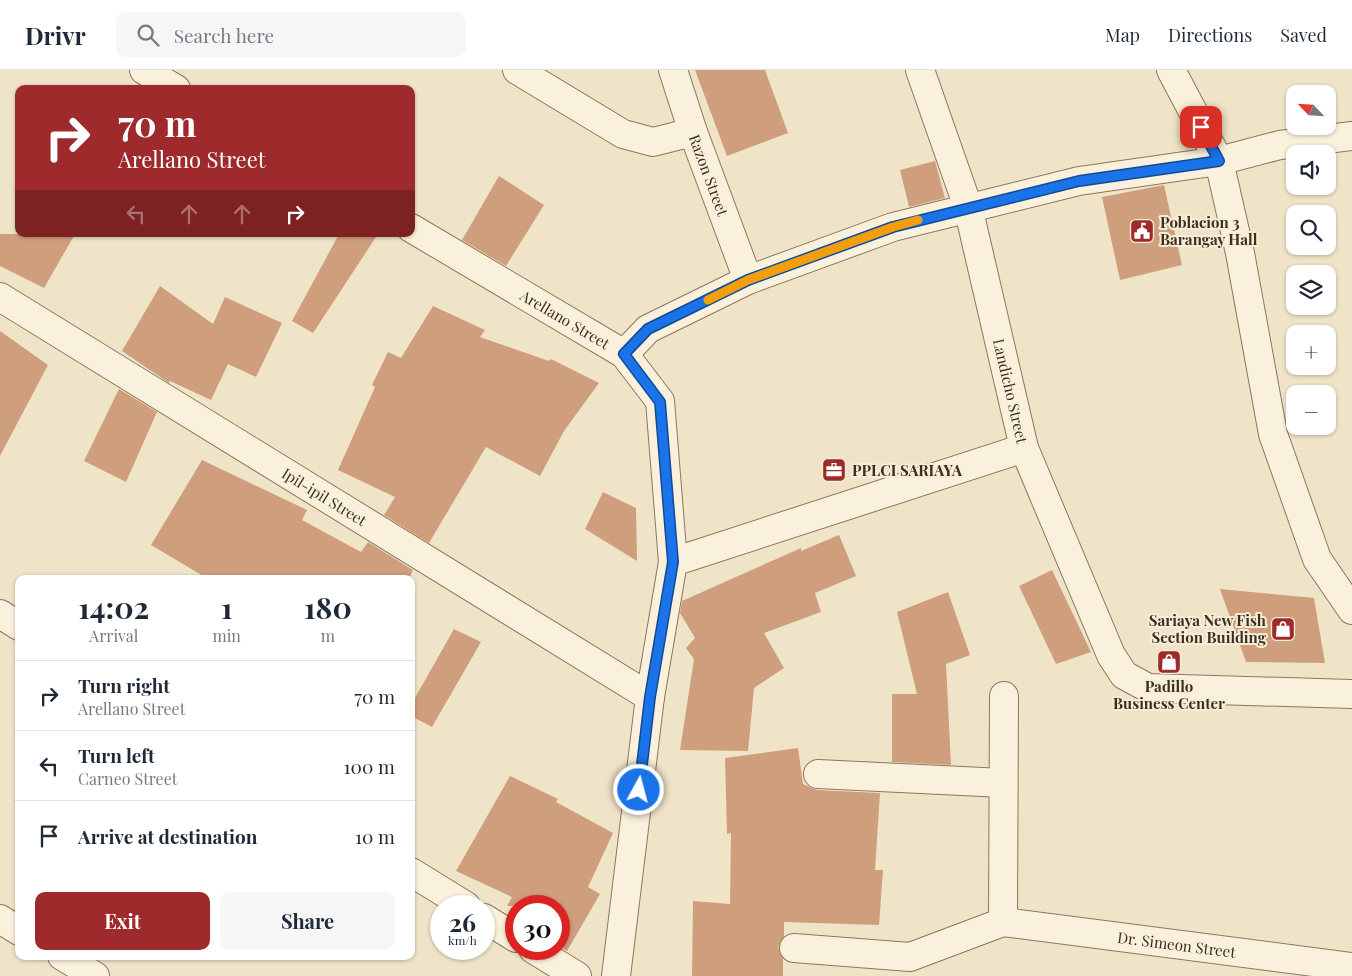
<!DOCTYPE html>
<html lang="en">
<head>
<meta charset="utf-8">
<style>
	:root { --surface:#fff; --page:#f6f6f7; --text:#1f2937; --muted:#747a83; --line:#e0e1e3; --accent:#9e2a2b }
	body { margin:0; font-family:"Playfair Display",serif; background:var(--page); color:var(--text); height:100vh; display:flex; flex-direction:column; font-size:19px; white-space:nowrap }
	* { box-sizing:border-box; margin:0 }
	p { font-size:16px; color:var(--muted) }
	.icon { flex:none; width:28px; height:28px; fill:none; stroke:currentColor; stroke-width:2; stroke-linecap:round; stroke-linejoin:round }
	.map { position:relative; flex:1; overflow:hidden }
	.drawer { position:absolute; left:15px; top:505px; width:400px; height:385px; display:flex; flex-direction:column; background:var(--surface); border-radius:10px; box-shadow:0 1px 4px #0004 }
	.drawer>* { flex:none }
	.hud { position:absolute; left:15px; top:15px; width:400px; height:152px; border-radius:10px; box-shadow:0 1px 4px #0004; background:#9e2a2b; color:#fff; overflow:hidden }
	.needle { width:32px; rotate:295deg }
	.controls { position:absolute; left:1286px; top:15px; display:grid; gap:10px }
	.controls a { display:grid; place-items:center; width:50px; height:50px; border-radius:10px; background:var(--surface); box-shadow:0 1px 4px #0004; font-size:25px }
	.speed { position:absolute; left:430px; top:825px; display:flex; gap:10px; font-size:25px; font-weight:700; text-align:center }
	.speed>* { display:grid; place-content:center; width:65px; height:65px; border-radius:50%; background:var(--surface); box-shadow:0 1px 4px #0004; line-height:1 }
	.speed small { font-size:12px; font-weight:400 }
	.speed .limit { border:8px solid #d22; background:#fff; color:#111 }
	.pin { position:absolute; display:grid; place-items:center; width:42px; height:42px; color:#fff; margin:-21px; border-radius:10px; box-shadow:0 2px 8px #0006 }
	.me { position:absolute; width:55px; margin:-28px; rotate:7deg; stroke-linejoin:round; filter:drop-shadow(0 0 4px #0008) }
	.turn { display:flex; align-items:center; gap:18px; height:105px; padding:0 20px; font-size:22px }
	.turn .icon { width:65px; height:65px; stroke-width:2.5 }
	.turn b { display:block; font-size:35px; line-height:42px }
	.lanes { display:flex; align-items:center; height:48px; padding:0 20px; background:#0003; justify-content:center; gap:25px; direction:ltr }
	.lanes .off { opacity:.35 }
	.eta { display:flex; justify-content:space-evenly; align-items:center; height:85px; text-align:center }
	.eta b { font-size:30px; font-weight:700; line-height:35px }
	.primary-button { display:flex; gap:10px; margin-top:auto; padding:10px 20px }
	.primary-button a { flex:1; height:58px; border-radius:10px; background:var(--accent); color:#fff; font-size:20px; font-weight:700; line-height:58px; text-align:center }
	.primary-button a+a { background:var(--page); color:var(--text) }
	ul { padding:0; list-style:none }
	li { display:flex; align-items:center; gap:15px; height:70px; padding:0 20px; border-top:1px solid var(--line) }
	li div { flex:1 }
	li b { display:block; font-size:19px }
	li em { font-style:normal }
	header { display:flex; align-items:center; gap:30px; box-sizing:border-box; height:70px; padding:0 25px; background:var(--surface); border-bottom:1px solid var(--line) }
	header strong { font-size:24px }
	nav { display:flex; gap:28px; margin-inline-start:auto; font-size:18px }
	.search { width:350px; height:45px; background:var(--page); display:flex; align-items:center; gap:12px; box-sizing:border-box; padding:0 18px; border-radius:10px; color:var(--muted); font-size:19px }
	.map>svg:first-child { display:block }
	.building { fill:#cf9f7d }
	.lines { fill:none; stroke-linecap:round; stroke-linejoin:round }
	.minor-casing { stroke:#8d765c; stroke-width:30 }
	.minor { stroke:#faf1dc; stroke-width:28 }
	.route-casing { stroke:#114b97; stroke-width:12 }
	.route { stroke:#1a73e8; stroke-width:9 }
	.slow { stroke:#f59e0b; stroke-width:9 }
	.labels { text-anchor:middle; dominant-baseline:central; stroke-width:4; stroke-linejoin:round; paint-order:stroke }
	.street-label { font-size:15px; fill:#3d2e20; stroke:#f7eed8 }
	.poi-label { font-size:15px; font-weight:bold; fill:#3d2e20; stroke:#f7eed8; text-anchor:start }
</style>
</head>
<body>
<header>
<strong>Drivr</strong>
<div class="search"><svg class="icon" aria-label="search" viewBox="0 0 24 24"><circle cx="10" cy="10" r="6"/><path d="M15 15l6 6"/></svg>Search here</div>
<nav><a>Map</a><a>Directions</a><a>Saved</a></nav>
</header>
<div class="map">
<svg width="1352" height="906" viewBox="0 0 1352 906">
	<rect width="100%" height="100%" fill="#f0e4c8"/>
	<path class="building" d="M695,0H765L788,63L727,86Z
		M935,91L945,128L909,137L900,100Z
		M499,106L544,135L506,196L462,170Z
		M1164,115L1182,195L1120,210L1102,127Z
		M0,164H75L44,218L0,196Z
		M339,164H378L313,263L292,251Z
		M160,216L213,254L225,227L282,253L256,307L228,294L211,330L170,311L169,313L122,281Z
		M433,236L485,260L480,267L549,291L551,289L599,313L564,361L540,406L486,377L429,473L384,445L395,427L338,400L375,317L372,315L388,282L401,288Z
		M0,261L48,295L0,386Z
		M119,319L157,342L126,412L84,391Z
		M202,390L307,440L302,450L361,482L368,472L413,500L409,509H208L151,475Z
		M603,422L636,438L637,491L585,459Z
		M839,465L856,506L815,523L821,542L764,563L784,598L754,618L748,681L680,680L694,589L686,578L695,568L680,543L682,531L801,478V481Z
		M1052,500L1091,582L1056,594L1019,516Z
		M1220,519L1314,528L1325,593L1246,592Z
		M948,522L970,585L946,594L951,695L892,692V624H917L897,542Z
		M454,559L481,572L432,657L411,646V635Z
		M798,678L803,714L817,720L880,723L875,800H883L879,855L784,852V867L778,877L783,889V906H692L693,831L730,834L731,763L727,764L725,688Z
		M510,706L558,729L556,732L613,763L588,817L600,824L567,881L559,876V836H507L512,827L456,801Z"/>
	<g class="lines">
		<defs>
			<g id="minor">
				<path d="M144,0L176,19"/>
				<path d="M517,0L623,64L653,72L693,62"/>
				<path id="s1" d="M673,0L693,62L748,210"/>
				<path id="s2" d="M920,0L968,137L1024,378L1111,585L1124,605L1148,618L1352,624"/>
				<path d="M1171,0L1219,91L1240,183L1273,364L1317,489L1352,540"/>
				<path id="s3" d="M411,158L624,284L660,331L673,492L650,627L616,906"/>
				<path id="s4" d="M0,227L650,627"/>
				<path d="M624,284L648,259L748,210L893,157L1079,111L1219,91L1280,75L1352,66"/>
				<path d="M673,492L1024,378"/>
				<path d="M0,544L19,556"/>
				<path id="s5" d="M1004,626L1003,852L1352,897"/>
				<path d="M818,704L1003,713"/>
				<path d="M411,802L466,836"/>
				<path d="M484,848L516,868"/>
				<path d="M0,849L19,861"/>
				<path d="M794,878L910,887L1003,852"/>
				<path d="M533,879L577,906"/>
				<path d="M62,886L95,906"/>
			</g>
		</defs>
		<use href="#minor" class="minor-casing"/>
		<use href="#minor" class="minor"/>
	</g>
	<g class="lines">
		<defs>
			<path id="route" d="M639,720L650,627L673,492L660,332L624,284L648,259L748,210L893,157L1079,111L1219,91L1201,57"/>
		</defs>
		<use href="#route" class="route-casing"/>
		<use href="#route" class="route"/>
		<path class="slow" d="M708,230L748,210L893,157L918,150"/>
	</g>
	<defs>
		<symbol id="civic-square" viewBox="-11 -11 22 22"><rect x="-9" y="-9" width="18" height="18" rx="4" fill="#9e2a2b" stroke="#f7eed8"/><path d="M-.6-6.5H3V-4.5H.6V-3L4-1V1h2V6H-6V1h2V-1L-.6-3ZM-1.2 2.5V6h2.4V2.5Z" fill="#fff"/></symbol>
		<symbol id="office-square" viewBox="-11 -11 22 22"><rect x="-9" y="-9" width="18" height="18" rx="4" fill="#9e2a2b" stroke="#f7eed8"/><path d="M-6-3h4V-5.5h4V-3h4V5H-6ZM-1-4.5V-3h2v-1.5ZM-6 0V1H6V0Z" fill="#fff"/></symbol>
		<symbol id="shop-square" viewBox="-11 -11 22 22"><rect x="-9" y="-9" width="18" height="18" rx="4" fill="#9e2a2b" stroke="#f7eed8"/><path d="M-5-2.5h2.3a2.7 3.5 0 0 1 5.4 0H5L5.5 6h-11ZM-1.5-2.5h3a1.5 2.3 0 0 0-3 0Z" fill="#fff"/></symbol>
	</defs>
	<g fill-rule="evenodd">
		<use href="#civic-square" x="1128" y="147" width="28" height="28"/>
		<use href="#office-square" x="820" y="386" width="28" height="28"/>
		<use href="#shop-square" x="1269" y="545" width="28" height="28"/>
		<use href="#shop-square" x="1155" y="578" width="28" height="28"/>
	</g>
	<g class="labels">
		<g class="street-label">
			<text stroke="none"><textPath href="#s1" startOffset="111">Razon Street</textPath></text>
			<text stroke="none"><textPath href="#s3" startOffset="179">Arellano Street</textPath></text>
			<text stroke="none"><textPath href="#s2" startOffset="334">Landicho Street</textPath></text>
			<text stroke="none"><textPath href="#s4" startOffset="381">Ipil-ipil Street</textPath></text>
			<text stroke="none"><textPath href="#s5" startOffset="401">Dr. Simeon Street</textPath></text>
		</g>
		<g class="poi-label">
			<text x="1160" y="152">Poblacion 3<tspan x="1160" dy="17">Barangay Hall</tspan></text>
			<text x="852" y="400">PPLCI SARIAYA</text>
			<text x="1266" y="550" text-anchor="end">Sariaya New Fish<tspan x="1266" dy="17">Section Building</tspan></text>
			<text x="1169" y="616" text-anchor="middle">Padillo<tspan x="1169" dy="17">Business Center</tspan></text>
		</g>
	</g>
</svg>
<div class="controls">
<a><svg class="needle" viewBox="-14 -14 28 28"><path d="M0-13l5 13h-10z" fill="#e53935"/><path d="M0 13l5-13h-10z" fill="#747a83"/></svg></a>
<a><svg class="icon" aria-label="sound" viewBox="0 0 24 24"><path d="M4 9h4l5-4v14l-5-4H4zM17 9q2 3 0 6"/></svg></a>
<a><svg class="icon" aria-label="search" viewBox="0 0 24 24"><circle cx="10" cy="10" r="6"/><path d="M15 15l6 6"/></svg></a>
<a><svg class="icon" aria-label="layers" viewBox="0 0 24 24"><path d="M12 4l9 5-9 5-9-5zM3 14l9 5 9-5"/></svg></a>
<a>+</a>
<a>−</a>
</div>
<div class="speed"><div>26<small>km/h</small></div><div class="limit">30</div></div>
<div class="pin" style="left:1201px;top:57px;background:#d93025"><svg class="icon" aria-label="arrive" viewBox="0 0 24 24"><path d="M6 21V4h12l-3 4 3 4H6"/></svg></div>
<svg class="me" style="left:639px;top:720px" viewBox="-20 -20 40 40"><circle r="17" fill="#1a73e8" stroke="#fff" stroke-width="3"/><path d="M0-11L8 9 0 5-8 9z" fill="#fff"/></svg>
<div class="hud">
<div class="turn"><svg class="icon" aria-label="right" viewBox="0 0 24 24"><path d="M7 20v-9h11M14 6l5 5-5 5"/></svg><div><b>70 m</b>Arellano Street</div></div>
<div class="lanes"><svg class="icon off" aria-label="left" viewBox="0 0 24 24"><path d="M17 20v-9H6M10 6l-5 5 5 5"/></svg><svg class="icon off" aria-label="ahead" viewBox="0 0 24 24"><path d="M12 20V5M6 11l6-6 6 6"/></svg><svg class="icon off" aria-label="ahead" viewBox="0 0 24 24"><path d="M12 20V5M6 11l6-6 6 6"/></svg><svg class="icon" aria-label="right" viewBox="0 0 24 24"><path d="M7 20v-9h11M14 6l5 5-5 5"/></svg></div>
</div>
<section class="drawer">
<div class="eta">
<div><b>14:02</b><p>Arrival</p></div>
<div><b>1</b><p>min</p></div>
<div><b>180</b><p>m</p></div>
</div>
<ul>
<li><svg class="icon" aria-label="right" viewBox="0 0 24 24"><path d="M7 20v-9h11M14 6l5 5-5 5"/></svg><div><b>Turn right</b><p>Arellano Street</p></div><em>70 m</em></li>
<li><svg class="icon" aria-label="left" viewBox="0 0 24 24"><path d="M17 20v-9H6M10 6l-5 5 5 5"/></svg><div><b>Turn left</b><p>Carneo Street</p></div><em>100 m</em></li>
<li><svg class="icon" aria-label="arrive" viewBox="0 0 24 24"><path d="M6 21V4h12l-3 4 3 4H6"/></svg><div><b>Arrive at destination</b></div><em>10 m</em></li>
</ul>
<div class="primary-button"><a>Exit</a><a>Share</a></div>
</section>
</div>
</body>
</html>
